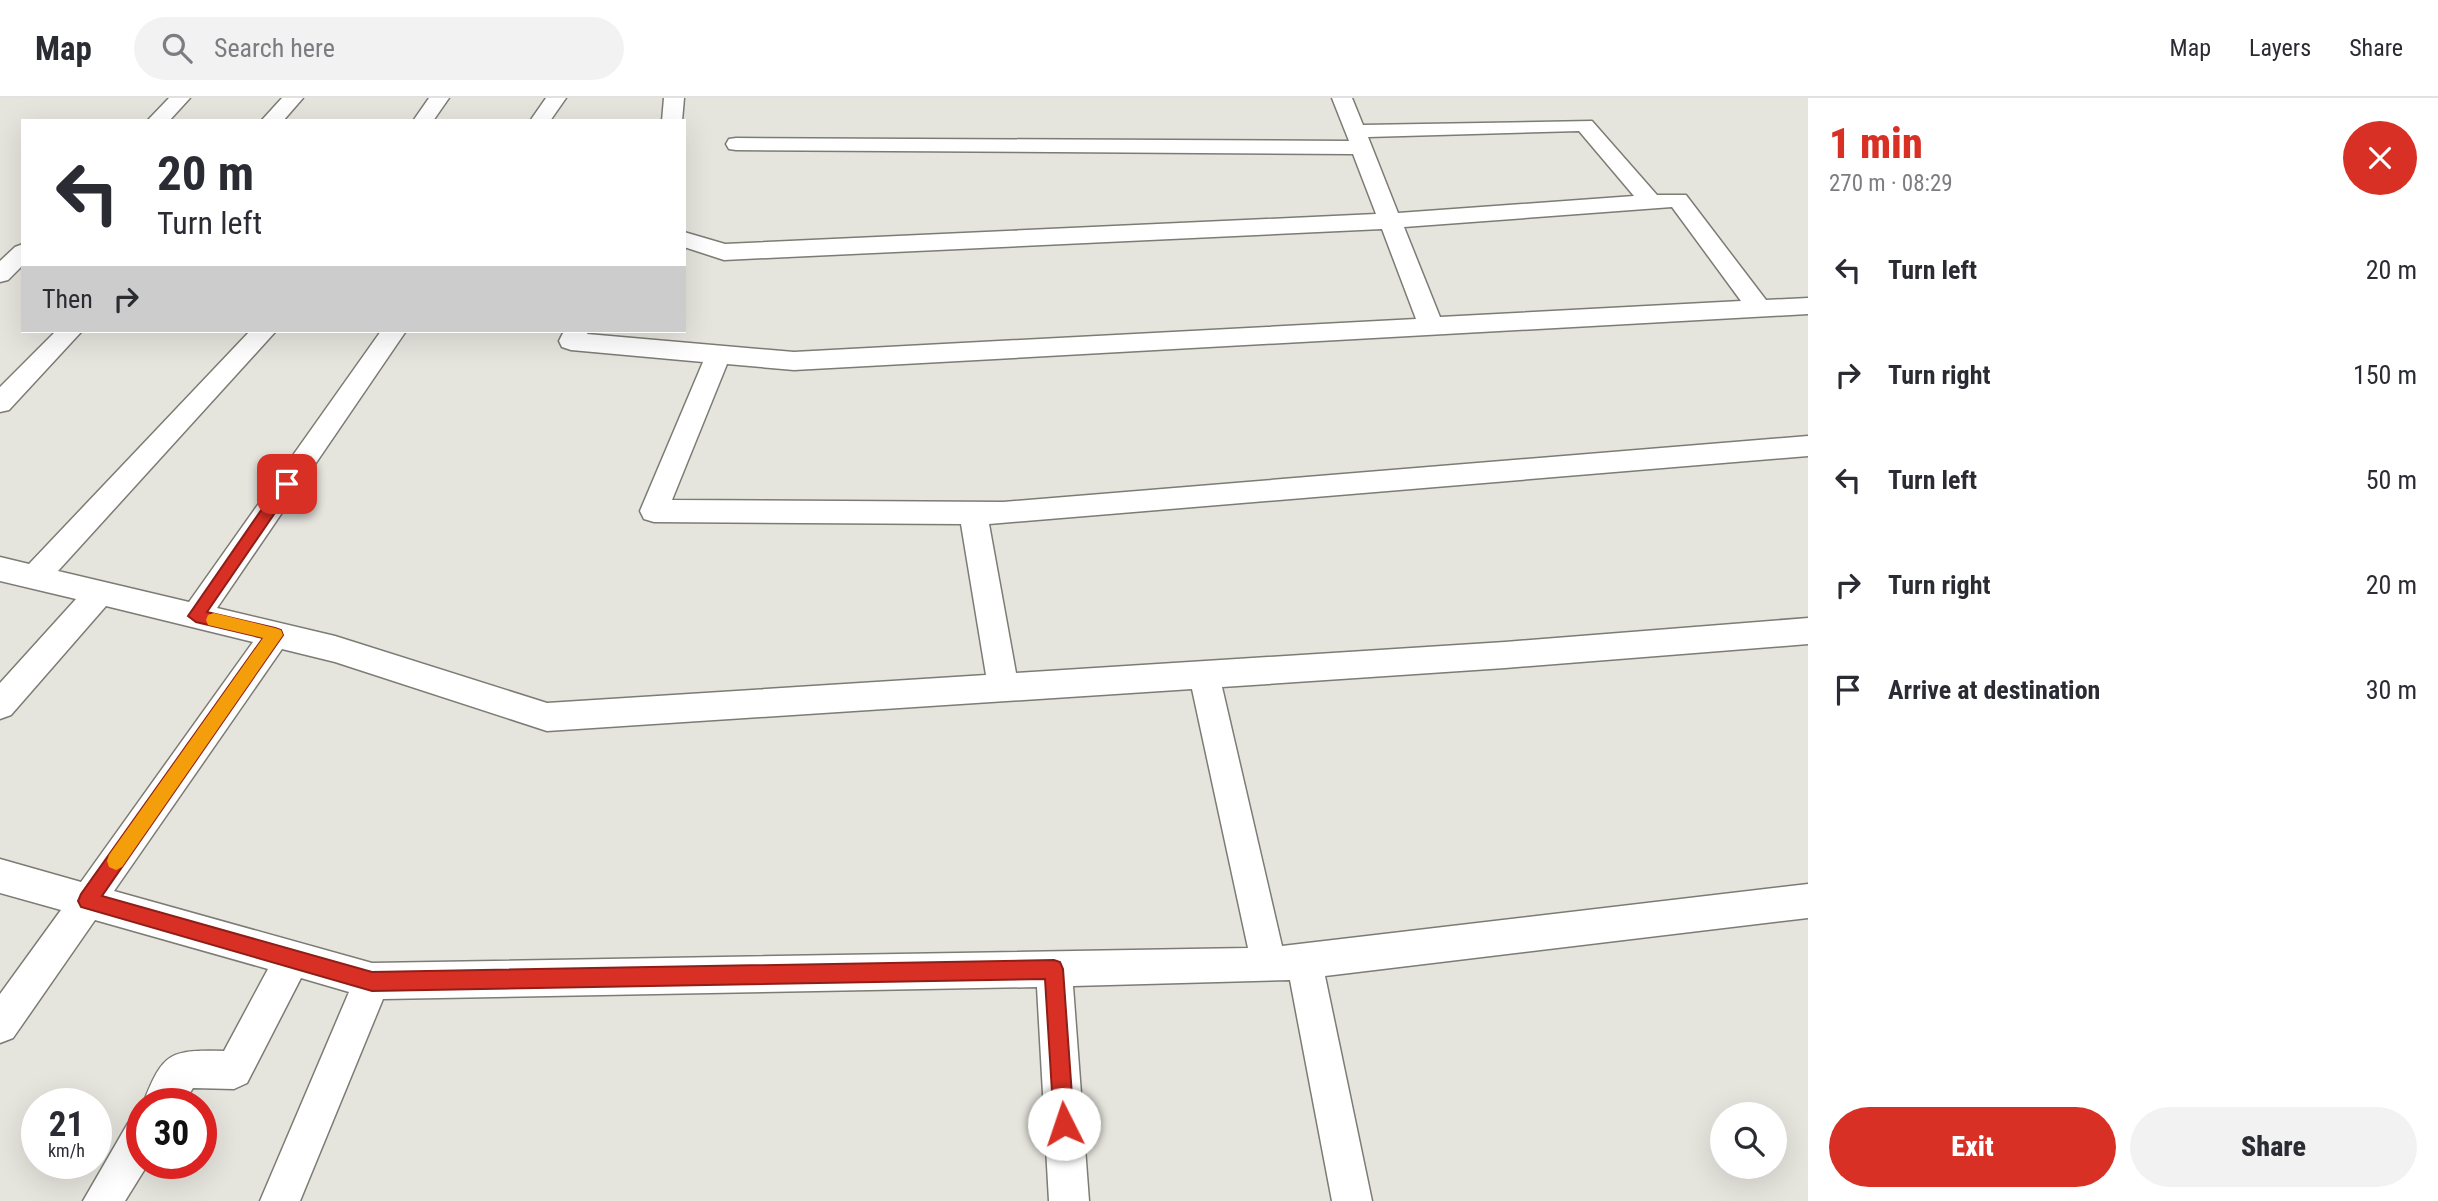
<!DOCTYPE html>
<html lang="en">
<head>
<meta charset="utf-8">
<style>
	:root { --surface:#fff; --page:#f2f2f3; --text:#2b2b33; --muted:#7c7c81; --line:#e1e1e2; --accent:#d93025 }
	body { margin:0; font-family:"Roboto Condensed",sans-serif; background:var(--page); color:var(--text); height:100vh; display:flex; flex-direction:column; font-size:26px; white-space:nowrap }
	* { box-sizing:border-box; margin:0 }
	p { font-size:23px; color:var(--muted) }
	.icon { flex:none; width:38px; height:38px; fill:none; stroke:currentColor; stroke-width:2; stroke-linecap:round; stroke-linejoin:round }
	.map { position:relative; flex:1; overflow:hidden }
	.sheet { display:flex; flex-direction:column; background:var(--surface); width:630px }
	.sheet>* { flex:none }
	.top-card { position:absolute; left:21px; top:21px; width:665px; height:214px; border-radius:0px; box-shadow:0 7px 28px #0002; background:#fff; color:var(--text); overflow:hidden }
	.buttons { position:absolute; left:1710px; top:1004px; display:grid; gap:14px }
	.buttons a { display:grid; place-items:center; width:77px; height:77px; border-radius:50%; background:var(--surface); box-shadow:0 7px 28px #0002; font-size:35px }
	.speed { position:absolute; left:21px; top:990px; display:flex; gap:14px; font-size:35px; font-weight:700; text-align:center }
	.speed>* { display:grid; place-content:center; width:91px; height:91px; border-radius:50%; background:var(--surface); box-shadow:0 7px 28px #0002; line-height:1 }
	.speed small { font-size:18px; font-weight:400 }
	.speed .limit { border:10px solid #d22; background:#fff; color:#111 }
	.pin { position:absolute; display:grid; place-items:center; width:60px; height:60px; color:#fff; margin:-30px; border-radius:14px; box-shadow:0 4px 10px #0006 }
	.me { position:absolute; width:77px; margin:-38px; rotate:356deg; stroke-linejoin:round; filter:drop-shadow(0 0 5px #0008) }
	.turn { display:flex; align-items:center; gap:24px; height:147px; padding:0 21px; font-size:32px }
	.turn .icon { width:91px; height:91px; stroke-width:2.5 }
	.turn b { display:block; font-size:49px; line-height:60px }
	.then { display:flex; align-items:center; height:66px; padding:0 21px; background:#0003; gap:14px; font-size:26px }
	.round { display:grid; place-items:center; flex:none; width:74px; height:74px; border-radius:37px; background:var(--page) }
	.headline { display:flex; align-items:center; justify-content:space-between; height:119px; padding:0 21px }
	h1 { font-size:42px; font-weight:800; line-height:52px; color:var(--accent) }
	.action { display:flex; gap:14px; margin-top:auto; padding:14px 21px }
	.action a { flex:1; height:80px; border-radius:42px; background:var(--accent); color:#fff; font-size:28px; font-weight:800; line-height:80px; text-align:center }
	.action a+a { background:var(--page); color:var(--text) }
	ul { padding:0; list-style:none }
	li { display:flex; align-items:center; gap:21px; height:105px; padding:0 21px }
	li div { flex:1 }
	li b { display:block; font-size:26px }
	li em { font-style:normal }
	header { display:flex; align-items:center; gap:42px; box-sizing:border-box; height:98px; padding:0 35px; background:var(--surface); border-bottom:2px solid var(--line) }
	header strong { font-size:33px }
	nav { display:flex; gap:38px; margin-inline-start:auto; font-size:24px }
	.search { width:490px; height:63px; background:var(--page); display:flex; align-items:center; gap:18px; box-sizing:border-box; padding:0 24px; border-radius:38px; color:var(--muted); font-size:26px }
	main { display:flex; flex:1; min-height:0 }
	.map>svg:first-child { display:block }
	.lines { fill:none; stroke-linecap:round; stroke-linejoin:round }
	.minor-casing { stroke:#7c7b74; stroke-width:3 }
	.minor { fill:#fff; fill-rule:evenodd }
	.route { fill:#d93025; stroke:#8d1f18; stroke-width:2 }
	.slow { fill:#f59e0b }
</style>
</head>
<body>
<header>
<strong>Map</strong>
<div class="search"><svg class="icon" aria-label="search" viewBox="0 0 24 24"><circle cx="10" cy="10" r="6"/><path d="M15 15l6 6"/></svg>Search here</div>
<nav><a>Map</a><a>Layers</a><a>Share</a></nav>
</header>
<main>
<div class="map">
<svg width="1808" height="1103" viewBox="0 0 1808 1103">
	<rect width="100%" height="100%" fill="#e5e4dd"/>
	<g class="lines">
		<defs>
			<path id="minor" d="M169,0H190L169,23H147Z
				M282,0H303L283,23H261Z
				M429,0H449L433,23H413Z
				M546,0H566L550,23H530Z
				M664,0H684L682,23H662Z
				M1332,0H1352L1363,27L1592,23L1657,97H1686L1766,202L1808,200V216L794,272L727,266L672,402L1003,404L1808,338V358L989,426L1016,575L1505,544L1808,520V546L1505,570L1222,589L1282,848L1808,786V820L1325,878L1372,1103H1332L1290,882L1073,888L1089,1103H1049L1037,889L383,901L300,1103H260L349,894L301,880L247,985L234,991L193,990L183,1006H143C163,953 171,952 224,953L268,871L95,822L13,940L0,945V896L61,812L0,795V761L81,784L253,544L106,508L11,617L0,621V585L76,501L0,483V459L29,466L250,233H276L58,473L189,504L381,233H406L217,510L335,538L547,605L986,577L961,426L654,424L644,421L640,413L703,264L571,252L562,249L559,243L564,233H588L587,236L794,254L1416,221L1382,131L724,162L684,149V134L725,146L1376,116L1353,56L736,52L729,51L726,46L729,41L736,40L1349,43ZM1579,33L1634,98L1398,115L1368,39ZM1672,109L1741,203L1440,219L1404,129ZM282,551L335,564L547,633L1192,591L1248,850L372,865L114,793Z
				M23,146V167L8,182L0,184V163L15,149Z
				M56,233H82L9,312L0,314V289Z
				M142,1020V1066H148L125,1103H83L128,1025Z"/>
		</defs>
		<use href="#minor" class="minor-casing"/>
		<use href="#minor" class="minor"/>
	</g>
	<path class="route" d="M287,381L295,386L292,390L207,514L275,530L281,532L283,537L102,798L372,874L1054,862L1060,864L1063,871L1074,1026L1071,1033L1064,1036L1057,1033L1054,1026L1045,881L372,893L81,809L78,803L81,796L263,540L196,524L188,518L282,382Z"/>
	<path class="slow" d="M214,515L275,530L281,532L283,537L122,769L116,772L109,769L107,763L109,757L263,540L208,527L206,522L208,517Z"/>
</svg>
<div class="buttons">
<a><svg class="icon" aria-label="search" viewBox="0 0 24 24"><circle cx="10" cy="10" r="6"/><path d="M15 15l6 6"/></svg></a>
</div>
<div class="speed"><div>21<small>km/h</small></div><div class="limit">30</div></div>
<div class="pin" style="left:287px;top:386px;background:#d93025"><svg class="icon" aria-label="arrive" viewBox="0 0 24 24"><path d="M6 21V4h12l-3 4 3 4H6"/></svg></div>
<svg class="me" style="left:1064px;top:1026px" viewBox="-20 -20 40 40"><circle r="19" fill="#fff"/><path d="M0-13L10 11 0 6-10 11z" fill="#d93025"/></svg>
<div class="top-card">
<div class="turn"><svg class="icon" aria-label="left" viewBox="0 0 24 24"><path d="M17 20v-9H6M10 6l-5 5 5 5"/></svg><div><b>20 m</b>Turn left</div></div>
<div class="then">Then<svg class="icon" aria-label="right" viewBox="0 0 24 24"><path d="M7 20v-9h11M14 6l5 5-5 5"/></svg></div>
</div>
</div>
<section class="sheet">
<div class="headline"><div><h1>1 min</h1><p>270 m · 08:29</p></div><a class="round" style="background:#d93025;color:#fff"><svg class="icon" aria-label="close" viewBox="0 0 24 24"><path d="M6 6l12 12M18 6L6 18"/></svg></a></div>
<ul>
<li><svg class="icon" aria-label="left" viewBox="0 0 24 24"><path d="M17 20v-9H6M10 6l-5 5 5 5"/></svg><div><b>Turn left</b></div><em>20 m</em></li>
<li><svg class="icon" aria-label="right" viewBox="0 0 24 24"><path d="M7 20v-9h11M14 6l5 5-5 5"/></svg><div><b>Turn right</b></div><em>150 m</em></li>
<li><svg class="icon" aria-label="left" viewBox="0 0 24 24"><path d="M17 20v-9H6M10 6l-5 5 5 5"/></svg><div><b>Turn left</b></div><em>50 m</em></li>
<li><svg class="icon" aria-label="right" viewBox="0 0 24 24"><path d="M7 20v-9h11M14 6l5 5-5 5"/></svg><div><b>Turn right</b></div><em>20 m</em></li>
<li><svg class="icon" aria-label="arrive" viewBox="0 0 24 24"><path d="M6 21V4h12l-3 4 3 4H6"/></svg><div><b>Arrive at destination</b></div><em>30 m</em></li>
</ul>
<div class="action"><a>Exit</a><a>Share</a></div>
</section>
</main>
</body>
</html>
